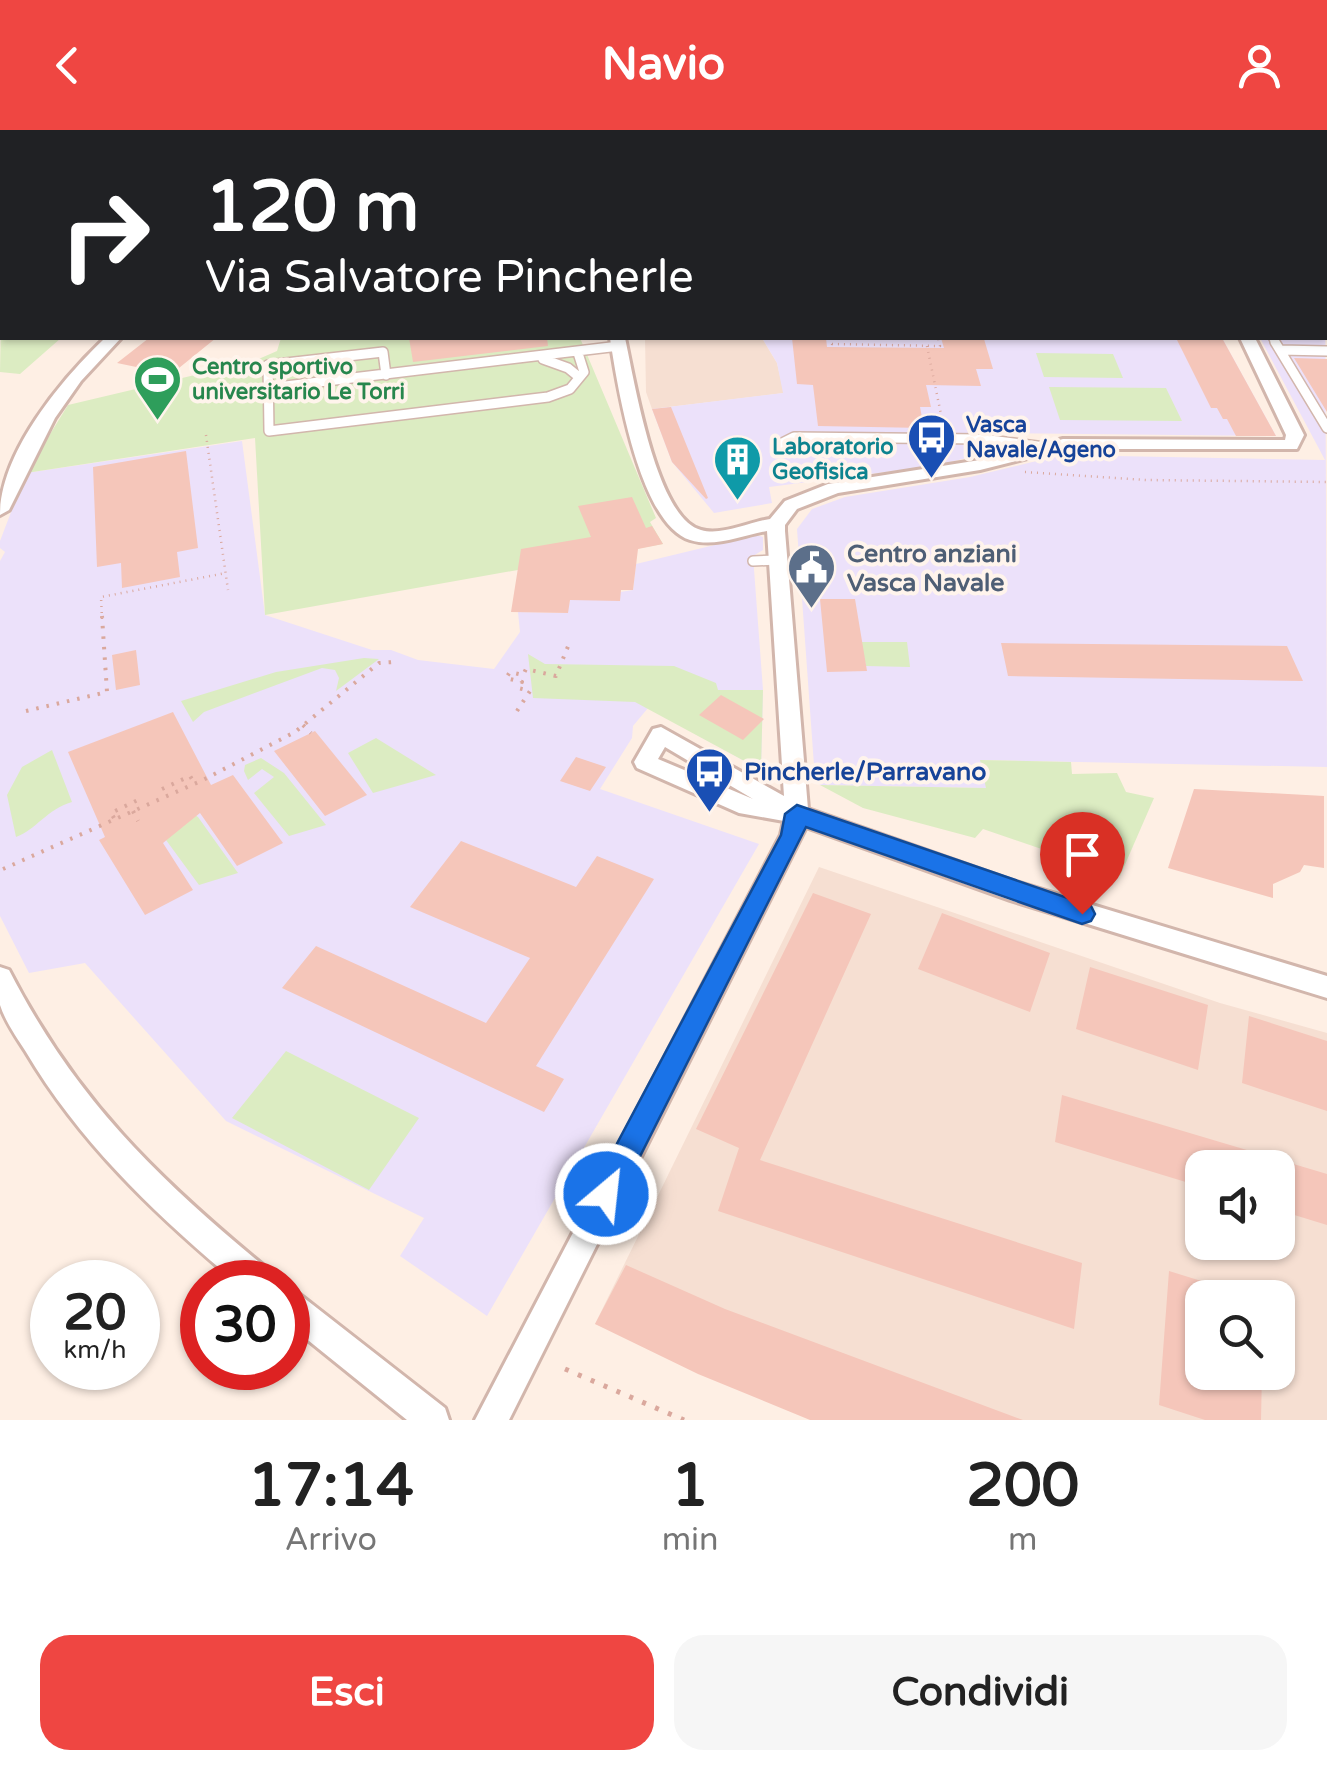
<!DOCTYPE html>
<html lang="it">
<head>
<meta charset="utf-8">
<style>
	:root { --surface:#fff; --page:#f6f6f6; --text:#222; --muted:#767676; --accent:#ef4642 }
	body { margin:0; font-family:"Varela Round",sans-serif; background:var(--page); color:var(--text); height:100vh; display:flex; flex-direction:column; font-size:38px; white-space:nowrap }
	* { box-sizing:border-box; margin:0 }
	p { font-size:32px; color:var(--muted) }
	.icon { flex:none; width:55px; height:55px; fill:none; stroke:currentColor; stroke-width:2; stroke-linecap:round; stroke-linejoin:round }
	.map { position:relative; height:1290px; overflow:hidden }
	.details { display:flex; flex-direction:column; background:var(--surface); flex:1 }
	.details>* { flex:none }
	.banner { position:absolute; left:0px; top:0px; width:1328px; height:210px; box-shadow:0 2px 8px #0004; background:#202124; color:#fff; overflow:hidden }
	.controls { position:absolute; left:1185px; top:1020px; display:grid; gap:20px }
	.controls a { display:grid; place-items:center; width:110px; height:110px; border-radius:20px; background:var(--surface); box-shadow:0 2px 8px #0004; font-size:50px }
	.speed { position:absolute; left:30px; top:1130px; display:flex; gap:20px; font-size:50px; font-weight:700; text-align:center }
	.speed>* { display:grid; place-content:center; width:130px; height:130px; border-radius:50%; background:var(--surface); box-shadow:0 2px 8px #0004; line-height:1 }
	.speed small { font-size:25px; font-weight:400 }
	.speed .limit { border:15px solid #d22; background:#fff; color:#111 }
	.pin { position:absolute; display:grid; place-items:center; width:85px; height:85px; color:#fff; margin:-102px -42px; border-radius:50% 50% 50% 0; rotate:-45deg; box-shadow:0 0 10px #0007 }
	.pin .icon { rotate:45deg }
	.me { position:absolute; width:110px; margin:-55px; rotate:28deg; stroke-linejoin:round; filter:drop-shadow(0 0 8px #0008) }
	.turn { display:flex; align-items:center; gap:35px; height:210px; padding:0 40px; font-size:45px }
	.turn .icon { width:130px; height:130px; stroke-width:2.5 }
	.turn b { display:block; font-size:70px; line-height:85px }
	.eta { display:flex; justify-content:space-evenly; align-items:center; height:170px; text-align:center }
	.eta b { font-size:60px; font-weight:800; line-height:70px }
	.action { display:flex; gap:20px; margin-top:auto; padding:20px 40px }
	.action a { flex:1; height:115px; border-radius:30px; background:var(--accent); color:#fff; font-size:40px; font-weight:800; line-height:115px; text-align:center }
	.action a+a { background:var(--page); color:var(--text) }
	header { display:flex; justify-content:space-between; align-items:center; height:130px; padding:0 40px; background:var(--accent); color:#fff; font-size:45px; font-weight:800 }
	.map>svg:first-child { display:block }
	.residential { fill:#f6dfd2; fill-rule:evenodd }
	.education { fill:#ece1fa }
	.green { fill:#dcecc2 }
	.building { fill:#f5c6ba }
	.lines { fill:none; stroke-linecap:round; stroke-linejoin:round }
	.service-far1-casing { stroke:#d2b6ac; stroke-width:9 }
	.service-casing { stroke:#d2b6ac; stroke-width:12 }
	.minor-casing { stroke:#d2b6ac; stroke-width:6 }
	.path-far2 { stroke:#daa89d; stroke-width:2.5; stroke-dasharray:1 5; stroke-linecap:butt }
	.path-far1 { stroke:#daa89d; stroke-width:4; stroke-dasharray:2.5 8; stroke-linecap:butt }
	.path { stroke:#daa89d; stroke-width:5; stroke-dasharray:4 10; stroke-linecap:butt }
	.service-far1 { stroke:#fff; stroke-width:6 }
	.service { stroke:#fff; stroke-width:9 }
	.minor { fill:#fff; fill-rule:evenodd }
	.route { fill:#1a73e8; stroke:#114b97; stroke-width:2.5 }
	.labels { text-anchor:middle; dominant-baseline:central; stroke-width:8; stroke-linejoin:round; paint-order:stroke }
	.far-leisure-label { font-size:22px; font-weight:bold; fill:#27864d; stroke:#fff4ec; text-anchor:start }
	.far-transit-label { font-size:22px; font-weight:bold; fill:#164399; stroke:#fff4ec; text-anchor:start }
	.far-culture-label { font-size:22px; font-weight:bold; fill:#0d838f; stroke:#fff4ec; text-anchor:start }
	.service-label { font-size:25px; font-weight:bold; fill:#4e5e75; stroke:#fff4ec; text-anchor:start }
	.transit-label { font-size:25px; font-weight:bold; fill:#164399; stroke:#fff4ec; text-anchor:start }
</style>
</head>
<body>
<header><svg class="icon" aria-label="back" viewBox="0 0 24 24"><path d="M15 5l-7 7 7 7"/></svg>Navio<svg class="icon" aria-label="person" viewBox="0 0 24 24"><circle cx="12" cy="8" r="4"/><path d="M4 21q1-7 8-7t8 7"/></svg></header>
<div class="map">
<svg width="1327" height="1290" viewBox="0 0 1327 1290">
	<rect width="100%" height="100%" fill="#feefe4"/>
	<path class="residential" d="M645,208H762L777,233L784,263L652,279L646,262Z
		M819,737L1220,873L1327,903V1290H839L595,1194ZM1202,1038H1278V1112H1202ZM1202,1168H1278V1242H1202Z"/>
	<path class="education" d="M1325,138L1327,637L981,630L987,658L820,655L815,649L797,399L812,379L845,367L970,347L1061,325L1325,330L1260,208H1325Z
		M762,208H1222L1276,306L995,303L998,321L932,336L769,357L772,373L714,383L672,332L652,279L783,263L777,233Z
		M242,311L265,485L372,520H391L418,530L494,539L520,502L518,482L567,483L570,470L633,460L636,434L756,405L763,407V420L753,426L763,560L761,640L648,578L633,596L632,608L600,659L759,714L487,1186L400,1126L424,1088L226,991L85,833L29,843L0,786V431L5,422L0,418V411L26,343Z"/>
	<path class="green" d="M2,134V208H61L20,244L0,242Z
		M281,208H580L656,388L650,392L663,414L265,485L255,308L26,343L68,275L254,231L277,221Z
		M1036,223L1113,224L1123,248L1044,247Z
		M1049,257L1166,258L1182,291L1060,290Z
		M861,512H907L910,537L866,536Z
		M528,524L545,534L674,536L716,553L718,560H763L761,640L635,572L533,568Z
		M364,528L379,529L336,561L339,548L335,540L322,538L204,582L193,592L181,571L276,542Z
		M376,608L436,645L373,663L348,623Z
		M52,620L72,672C47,679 36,700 16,707L7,665L22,637Z
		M261,628L284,643L326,695L289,706L254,663L274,647L262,639L248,650L244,641L245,635Z
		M980,630L1071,632L1072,644L1117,643L1126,662L1154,668L1120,746L983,699L975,708L863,678L820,655L986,658Z
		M175,672L198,687L238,743L199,755L166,710Z
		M286,921L419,988L369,1060L232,988Z"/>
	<path class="building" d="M149,208H216L179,238L154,233L146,239L117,233Z
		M409,208H547L548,216L413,232Z
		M792,208H826L827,217L944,218L941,208L984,209L993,239H976L981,256L926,255L931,277H920L924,298L818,296L813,255L797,254Z
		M1176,208H1222L1276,306H1236L1227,289H1223L1217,278H1211Z
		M1294,228L1327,229V282Z
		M671,277L708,368L706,369L672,332L652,279Z
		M186,321L198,418L177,422L180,447L122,458L121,433L97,437L93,337Z
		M632,367L646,398L652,396L663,414L638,419L633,460H621L620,471L570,470L568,483L511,482L521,419L591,407L578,376Z
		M820,469H855L867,541L827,542Z
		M1001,513L1287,516L1303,551L1008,546Z
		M136,520L140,555L116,560L112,525Z
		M721,565L764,589L743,610L699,585Z
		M173,582L211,655L233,645L283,713L237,736L200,683L163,713L193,760L145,785L99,710L105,707L68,622Z
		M315,601L367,665L325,686L274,621Z
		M576,627L606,637L590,661L560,651Z
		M1194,659L1324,666V738L1304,735L1300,742L1273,754V768L1168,738Z
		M461,711L576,757L597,726L654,749L536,936L564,949L544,982L282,858L316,816L486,893L530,828L410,777Z
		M813,763L871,784L760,1030L1082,1133L1074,1199L718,1081L739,1018L696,999Z
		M942,783L1050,823L1030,882L918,839Z
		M1090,837L1208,875L1198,940L1076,899Z
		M1249,886L1327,911V981L1242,953Z
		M1062,965L1327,1044V1095L1278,1080V1038H1202V1057L1055,1012Z
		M626,1135L725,1179L1023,1290H810L698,1244L595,1194Z
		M1169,1141L1240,1163L1239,1168H1202V1242H1262L1261,1290H1205L1159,1275Z"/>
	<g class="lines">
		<defs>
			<path id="service-far1" d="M1272,208L1276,215"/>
			<path id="service" d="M1275,212L1327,298
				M1280,220L1327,221
				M543,229L568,238L579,247
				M386,245L383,222L268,235L269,301L548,267L570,259L584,242L578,223
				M269,258L619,216
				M776,316L794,307L982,309L1045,317
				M753,431L777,430"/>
			<path id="minor" d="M1175,0H1187L1188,2H1176Z
				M105,208H121L81,251L55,288L9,380L0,385C0,323 61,250 105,208Z
				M610,208H625C634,248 656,389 701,400C722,406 749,392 770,389L785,371L828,354L980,330L1063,309L1285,310L1286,305L1240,208H1255L1304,305L1297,319H1063L980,340L838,363L797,379L785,395V401L808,679L1013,751L1327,846V868L1010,770L806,697L509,1290H475L781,705L784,691L739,683L637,638L634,632L653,599L661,597L784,666L767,401C743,405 715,418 690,410C639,394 617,254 610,208ZM665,617L753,669L658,629Z
				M0,837L9,840C76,970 158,1049 270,1141L274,1152H236C156,1085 80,1013 26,922C17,908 5,891 0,875C0,864 0,849 0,837Z
				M288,1159L299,1164L445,1278L449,1290H407L288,1194Z"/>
		</defs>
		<use href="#service-far1" class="service-far1-casing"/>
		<use href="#service" class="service-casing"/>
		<use href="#minor" class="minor-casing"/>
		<path class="path-far2" d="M290,2L306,0
			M831,208L832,214L940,216L938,208
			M927,216L943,294
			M206,305L228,460
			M1025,342L1146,350L1327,352
			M102,489L101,467L226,443"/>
		<path class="path-far1" d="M26,581L107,562L102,486
			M517,581L530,561L518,558L522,552L506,548L510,542L523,545L526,539L556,546L569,514
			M303,595L311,603
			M162,659L190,646L195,654
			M133,681L138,691
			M114,688L111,683L142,668
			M3,739L203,650L295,602L379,533L393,532"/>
		<path class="path" d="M565,1239L684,1290"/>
		<use href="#service-far1" class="service-far1"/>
		<use href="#service" class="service"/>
		<use href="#minor" class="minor"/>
	</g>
	<path class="route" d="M797,675L1091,776L1095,784L1091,791L1082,794L806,697L616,1074L606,1078L596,1074L591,1064L596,1053L781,705L785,684Z"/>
	<defs>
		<symbol id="stadium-pin" viewBox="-11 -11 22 30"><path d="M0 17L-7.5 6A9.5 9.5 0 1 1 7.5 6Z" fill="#2e9e5b" stroke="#fff4ec"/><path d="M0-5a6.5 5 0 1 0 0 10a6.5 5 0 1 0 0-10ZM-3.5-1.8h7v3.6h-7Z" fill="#fff"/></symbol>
		<symbol id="bus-pin" viewBox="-11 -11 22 30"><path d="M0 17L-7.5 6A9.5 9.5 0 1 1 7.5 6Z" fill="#1a4fb4" stroke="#fff4ec"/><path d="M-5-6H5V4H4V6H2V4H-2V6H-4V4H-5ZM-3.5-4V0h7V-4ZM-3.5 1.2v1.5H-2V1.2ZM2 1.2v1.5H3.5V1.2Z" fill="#fff"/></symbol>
		<symbol id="building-pin" viewBox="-11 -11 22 30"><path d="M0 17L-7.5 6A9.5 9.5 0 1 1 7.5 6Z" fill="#0f9aa8" stroke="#fff4ec"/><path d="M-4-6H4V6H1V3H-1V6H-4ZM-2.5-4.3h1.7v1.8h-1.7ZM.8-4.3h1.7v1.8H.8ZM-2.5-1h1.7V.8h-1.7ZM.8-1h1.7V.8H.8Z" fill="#fff"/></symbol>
		<symbol id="civic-pin" viewBox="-11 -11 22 30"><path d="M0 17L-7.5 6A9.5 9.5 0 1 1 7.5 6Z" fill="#5c6f8a" stroke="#fff4ec"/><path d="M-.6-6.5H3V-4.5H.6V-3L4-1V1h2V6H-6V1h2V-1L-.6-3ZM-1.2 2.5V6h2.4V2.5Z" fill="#fff"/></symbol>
	</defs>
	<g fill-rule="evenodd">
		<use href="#stadium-pin" x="130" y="222" width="55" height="75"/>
		<use href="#bus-pin" x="904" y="280" width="55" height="75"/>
		<use href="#building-pin" x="710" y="302" width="55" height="75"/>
		<use href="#civic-pin" x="784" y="410" width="55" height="75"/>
		<use href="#bus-pin" x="682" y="614" width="55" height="75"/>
	</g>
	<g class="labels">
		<g class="far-leisure-label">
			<text x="192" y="237">Centro sportivo<tspan x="192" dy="25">universitario Le Torri</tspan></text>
		</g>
		<g class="far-transit-label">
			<text x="966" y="295">Vasca<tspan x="966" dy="25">Navale/Ageno</tspan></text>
		</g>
		<g class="far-culture-label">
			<text x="772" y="317">Laboratorio<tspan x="772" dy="25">Geofisica</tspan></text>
		</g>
		<g class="service-label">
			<text x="847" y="424">Centro anziani<tspan x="847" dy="29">Vasca Navale</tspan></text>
		</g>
		<g class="transit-label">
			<text x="744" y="642">Pincherle/Parravano</text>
		</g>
	</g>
</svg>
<div class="controls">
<a><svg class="icon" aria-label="sound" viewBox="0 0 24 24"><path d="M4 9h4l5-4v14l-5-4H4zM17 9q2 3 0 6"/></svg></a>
<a><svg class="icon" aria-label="search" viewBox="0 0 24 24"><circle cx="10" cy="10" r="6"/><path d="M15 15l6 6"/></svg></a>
</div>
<div class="speed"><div>20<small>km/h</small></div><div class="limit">30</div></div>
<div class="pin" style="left:1082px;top:784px;background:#d93025"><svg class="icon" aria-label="arrive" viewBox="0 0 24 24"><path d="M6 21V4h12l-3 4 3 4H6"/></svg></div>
<svg class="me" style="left:606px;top:1064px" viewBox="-20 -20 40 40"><circle r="17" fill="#1a73e8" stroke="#fff" stroke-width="3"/><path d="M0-11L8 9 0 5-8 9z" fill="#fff"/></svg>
<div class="banner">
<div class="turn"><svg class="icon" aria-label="right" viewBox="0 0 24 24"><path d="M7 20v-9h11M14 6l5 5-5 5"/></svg><div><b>120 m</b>Via Salvatore Pincherle</div></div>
</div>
</div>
<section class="details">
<div class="eta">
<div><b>17:14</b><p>Arrivo</p></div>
<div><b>1</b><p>min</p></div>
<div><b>200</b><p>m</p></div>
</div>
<div class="action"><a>Esci</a><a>Condividi</a></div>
</section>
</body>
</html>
